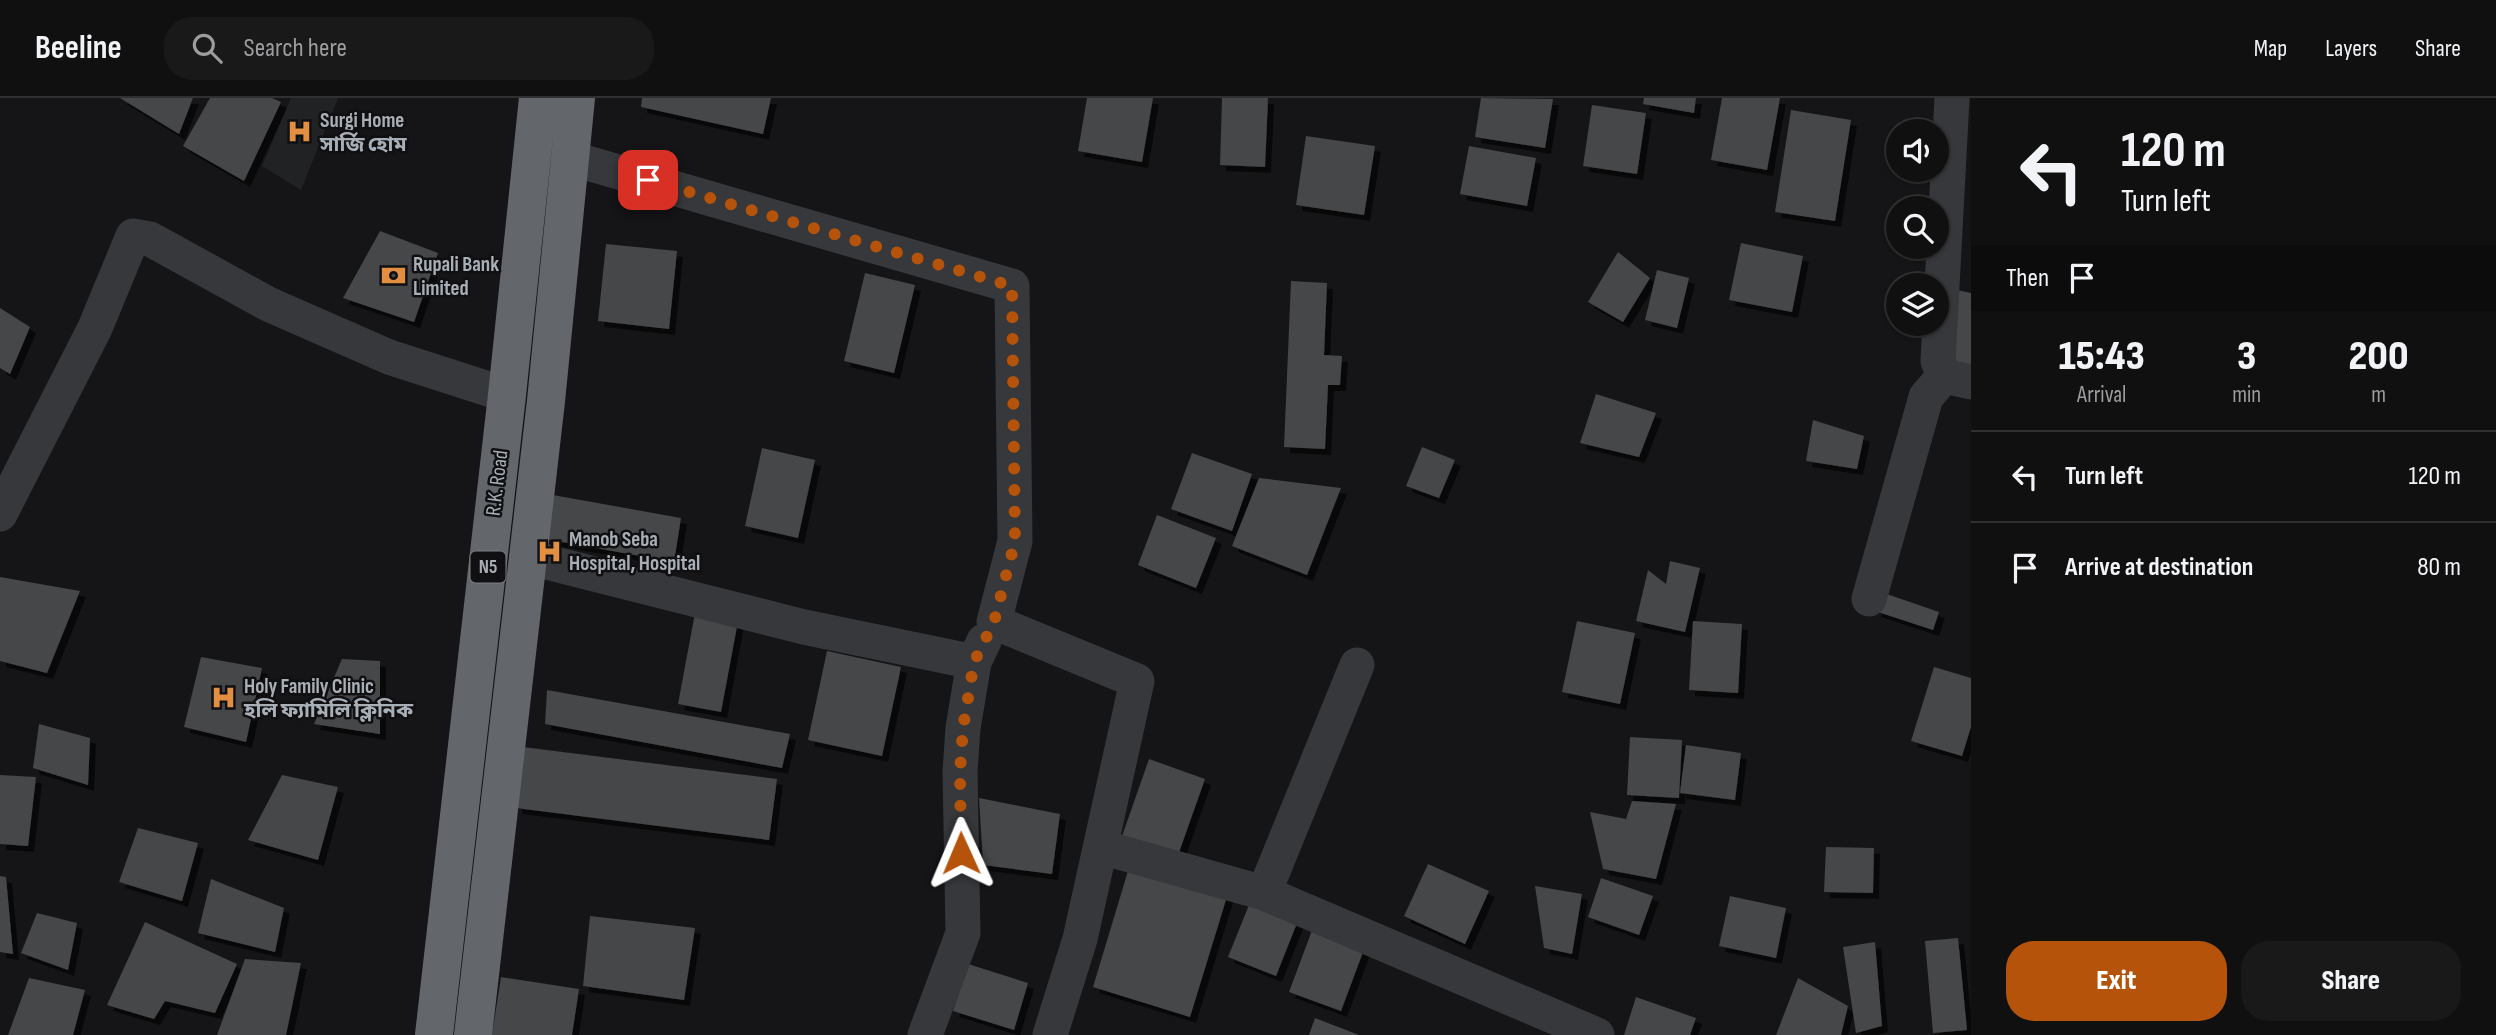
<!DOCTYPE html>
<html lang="en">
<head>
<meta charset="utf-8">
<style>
	:root { --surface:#101011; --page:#19191a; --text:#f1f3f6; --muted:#9c9d9f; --line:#303031; --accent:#b45309 }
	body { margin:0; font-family:"Sofia Sans Condensed","Noto Sans Bengali",sans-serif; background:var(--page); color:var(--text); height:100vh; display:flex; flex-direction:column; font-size:26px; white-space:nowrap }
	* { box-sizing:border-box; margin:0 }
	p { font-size:23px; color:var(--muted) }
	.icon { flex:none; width:38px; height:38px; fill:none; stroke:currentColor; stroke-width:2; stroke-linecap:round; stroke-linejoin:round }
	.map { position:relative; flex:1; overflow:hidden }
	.side { display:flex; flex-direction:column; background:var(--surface); width:525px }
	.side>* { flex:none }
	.guide { background:#101011; color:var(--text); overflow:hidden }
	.fabs { position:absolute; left:1886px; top:21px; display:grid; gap:14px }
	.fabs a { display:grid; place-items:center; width:63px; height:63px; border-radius:50%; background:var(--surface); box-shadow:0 2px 5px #0004,0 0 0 2px var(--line); font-size:35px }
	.pin { position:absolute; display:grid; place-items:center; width:60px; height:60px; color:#fff; margin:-30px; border-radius:14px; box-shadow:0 4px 10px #0006 }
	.me { position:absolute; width:77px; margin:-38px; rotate:359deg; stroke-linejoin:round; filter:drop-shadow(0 0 5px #0008) }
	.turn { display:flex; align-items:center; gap:24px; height:147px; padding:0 35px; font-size:32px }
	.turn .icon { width:91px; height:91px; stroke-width:2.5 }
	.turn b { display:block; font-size:49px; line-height:60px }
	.then { display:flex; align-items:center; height:66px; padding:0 35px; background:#0003; gap:14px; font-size:26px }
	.eta { display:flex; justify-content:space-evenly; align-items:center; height:119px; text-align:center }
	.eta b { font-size:42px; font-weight:800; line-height:49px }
	.primary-button { display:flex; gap:14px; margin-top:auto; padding:14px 35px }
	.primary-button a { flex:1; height:80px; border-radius:28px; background:var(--accent); color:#fff; font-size:28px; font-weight:800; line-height:80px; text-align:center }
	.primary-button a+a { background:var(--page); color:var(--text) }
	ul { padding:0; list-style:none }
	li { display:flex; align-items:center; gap:21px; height:91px; padding:0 35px; border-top:2px solid var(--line) }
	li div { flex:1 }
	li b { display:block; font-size:26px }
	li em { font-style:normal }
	header { display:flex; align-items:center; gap:42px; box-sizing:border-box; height:98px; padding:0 35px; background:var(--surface); border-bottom:2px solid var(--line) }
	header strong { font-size:33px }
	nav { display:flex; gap:38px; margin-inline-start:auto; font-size:24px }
	.search { width:490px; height:63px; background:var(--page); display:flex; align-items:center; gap:18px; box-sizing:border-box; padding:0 24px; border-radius:28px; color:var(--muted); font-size:26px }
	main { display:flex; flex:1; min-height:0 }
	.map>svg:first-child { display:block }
	.built { fill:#212224 }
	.building { fill:#44464a; filter:url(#shadow) }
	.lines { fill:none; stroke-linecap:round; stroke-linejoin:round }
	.minor { stroke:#36383b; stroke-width:35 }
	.highway { stroke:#63676c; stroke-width:38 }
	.route { stroke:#b45309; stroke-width:12; stroke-dasharray:0 21.6 }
	.labels { text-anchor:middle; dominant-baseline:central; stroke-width:5; stroke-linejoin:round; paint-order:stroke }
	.shield { fill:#101012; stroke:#7a7f85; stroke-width:2 }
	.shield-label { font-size:19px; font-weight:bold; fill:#a8afb6 }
	.poi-label { font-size:21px; font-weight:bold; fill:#a8afb6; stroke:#101012; text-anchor:start }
	.street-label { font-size:21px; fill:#a8afb6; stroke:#101012 }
</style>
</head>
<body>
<header>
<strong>Beeline</strong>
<div class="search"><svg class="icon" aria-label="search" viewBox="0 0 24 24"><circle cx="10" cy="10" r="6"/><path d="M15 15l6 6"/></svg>Search here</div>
<nav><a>Map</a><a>Layers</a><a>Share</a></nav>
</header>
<main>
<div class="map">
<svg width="1971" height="937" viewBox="0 0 1971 937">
	<defs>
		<filter id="shadow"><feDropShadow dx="6" dy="6" stdDeviation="0" flood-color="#0009"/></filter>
	</defs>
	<rect width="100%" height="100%" fill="#151517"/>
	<path class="built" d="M291,0H338L301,92L262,68Z"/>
	<path class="building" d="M120,0H193L179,36Z
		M210,0H272L281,4L244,83L183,48Z
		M642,0H771L763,36L641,9Z
		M1087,0H1153L1142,64L1078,53Z
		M1222,0H1268L1265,69L1220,67Z
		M1481,0L1553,1L1545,50L1475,39Z
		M1644,0H1696L1694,15L1643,6Z
		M1722,0H1780L1767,72L1711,62Z
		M1592,7L1646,15L1637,76L1583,68Z
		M1791,12L1851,22L1835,123L1775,114Z
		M1306,38L1375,48L1364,117L1296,107Z
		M1469,48L1536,60L1527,108L1460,96Z
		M380,133L438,155L414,224L343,200Z
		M1741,145L1803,158L1792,214L1729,202Z
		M606,146L677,153L669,231L598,223Z
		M1618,154L1650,180L1623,224L1588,204Z
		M1657,172L1689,180L1677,230L1645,222Z
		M865,175L915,187L894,275L844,263Z
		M1291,183L1327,185L1324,257L1342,258L1340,287H1328L1325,351L1284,349Z
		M1952,191L1971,195V272L1951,268Z
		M0,210L30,229L10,276L0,270Z
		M1596,296L1656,315L1639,359L1580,345Z
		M1813,322L1864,338L1857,371L1806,363Z
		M1422,349L1455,362L1439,400L1406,388Z
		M762,350L815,362L798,440L745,428Z
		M1192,355L1252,376L1232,433L1171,411Z
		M1259,380L1341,390L1307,477L1232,448Z
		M553,397L681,420L674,464L545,441Z
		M1157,417L1216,440L1196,490L1138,467Z
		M1670,463L1700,470L1685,534L1636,523L1648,472L1666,486Z
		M0,479L80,493L47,575L0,563Z
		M1881,494L1939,514L1933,532L1875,513Z
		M695,515L738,523L721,614L678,606Z
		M1577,523L1635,535L1620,606L1562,594Z
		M1693,523L1742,526L1738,595L1689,592Z
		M827,553L901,569L882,658L808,642Z
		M201,559L262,570L246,644L184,629Z
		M342,561L380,563V636L314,626Z
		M1934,569L1971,580V629L1962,658L1911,643Z
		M547,592L790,636L782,670L545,626Z
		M39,626L90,640L88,687L33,670Z
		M1630,639L1682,642L1679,700L1627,697Z
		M1686,647L1741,655L1735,702L1680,695Z
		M523,649L777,681L769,742L516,710Z
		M1149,661L1205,681L1177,760L1121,741Z
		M0,677L36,679L28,748L0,746Z
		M282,677L338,689L318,762L248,742Z
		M979,700L1060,716L1052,776L983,767Z
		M1632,703L1676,706L1656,781L1603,771L1590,714L1626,721Z
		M138,730L198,745L182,803L119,784Z
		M1826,749L1874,750L1873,795L1824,794Z
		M1131,763L1229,792L1190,919L1093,889Z
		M1428,766L1489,793L1465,846L1404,818Z
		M0,778L6,779L13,856L0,854Z
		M1601,780L1653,798L1639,837L1588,819Z
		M211,781L284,810L275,854L198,835Z
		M1535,788L1582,796L1572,856L1544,850Z
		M1730,798L1786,810L1776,860L1719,848Z
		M1249,807L1297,825L1276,878L1228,859Z
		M37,815L77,825L68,872L21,855Z
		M590,818L695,830L684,902L583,888Z
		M145,824L237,866L215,915L165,903L154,921L107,907Z
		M1314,827L1366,846L1341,913L1289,894Z
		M1958,840L1967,932L1933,935L1925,843Z
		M1875,844L1882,928L1856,935L1843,849Z
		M245,861L301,865L286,937H217Z
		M968,866L1028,885L1014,932L953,913Z
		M501,879L579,891L572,937H492Z
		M29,880L85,892L73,937H8Z
		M1798,880L1848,908L1841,937H1776Z
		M1636,899L1696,920L1690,937H1624Z
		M1315,920L1359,937H1309Z"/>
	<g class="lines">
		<path class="minor" d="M1952,1L1938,263L1944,278L1971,284
			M570,60L1012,188L1015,443L994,524L1137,583L1080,841L1050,937
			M0,416L95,230L133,138L150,141L268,206L389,259L507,297
			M527,459L804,529L974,564
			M1869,501L1926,299L1944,278
			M1101,749L1264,795L1597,937
			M1264,795L1357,567
			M925,937L963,835L960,674L963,630L974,564L984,543"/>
		<path class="highway" d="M434,937L507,297L538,0
			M473,937L546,303L576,0"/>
	</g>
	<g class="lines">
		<path class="route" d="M648,82L1012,188L1015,443L994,524L974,564L963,630L960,674L961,755"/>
	</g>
	<defs>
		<symbol id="hospital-bare" viewBox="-9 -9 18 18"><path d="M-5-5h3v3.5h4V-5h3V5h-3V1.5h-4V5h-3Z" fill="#e28f42" stroke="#101012" stroke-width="2.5" paint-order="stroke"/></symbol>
		<symbol id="bank-bare" viewBox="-9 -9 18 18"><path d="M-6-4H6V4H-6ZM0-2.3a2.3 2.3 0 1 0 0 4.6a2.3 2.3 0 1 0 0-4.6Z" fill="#e28f42" stroke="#101012" stroke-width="2.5" paint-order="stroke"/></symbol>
	</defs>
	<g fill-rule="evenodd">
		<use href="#hospital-bare" x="282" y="16" width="35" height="35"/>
		<use href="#bank-bare" x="376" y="160" width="35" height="35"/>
		<use href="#hospital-bare" x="532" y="436" width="35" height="35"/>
		<use href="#hospital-bare" x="206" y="582" width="35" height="35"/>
	</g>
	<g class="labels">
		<rect class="shield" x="470.5" y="453.5" width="35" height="31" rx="5"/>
		<g class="shield-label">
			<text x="488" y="469">N5</text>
		</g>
		<g class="poi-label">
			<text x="320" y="22">Surgi Home<tspan x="320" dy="24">সার্জি হোম</tspan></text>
			<text x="413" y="166">Rupali Bank<tspan x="413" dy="24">Limited</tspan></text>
			<text x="569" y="441">Manob Seba<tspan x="569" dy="24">Hospital, Hospital</tspan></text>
			<text x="244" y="588">Holy Family Clinic<tspan x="244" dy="24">হলি ফ্যামিলি ক্লিনিক</tspan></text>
		</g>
		<g class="street-label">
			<text transform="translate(497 385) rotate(-83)">R.K. Road</text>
		</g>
	</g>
</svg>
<div class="fabs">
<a><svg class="icon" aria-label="sound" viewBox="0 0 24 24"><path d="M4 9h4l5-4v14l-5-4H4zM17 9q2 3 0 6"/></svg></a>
<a><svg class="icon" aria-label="search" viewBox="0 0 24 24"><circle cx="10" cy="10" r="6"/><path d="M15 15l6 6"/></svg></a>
<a><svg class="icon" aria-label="layers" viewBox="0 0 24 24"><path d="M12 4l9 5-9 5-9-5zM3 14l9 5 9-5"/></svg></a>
</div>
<div class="pin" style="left:648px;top:82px;background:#d93025"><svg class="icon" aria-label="arrive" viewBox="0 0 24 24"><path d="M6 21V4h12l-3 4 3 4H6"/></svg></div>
<svg class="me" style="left:961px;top:755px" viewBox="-20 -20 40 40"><path d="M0-17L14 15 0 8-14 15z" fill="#b45309" stroke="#fff" stroke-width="4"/></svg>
</div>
<section class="side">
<div class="guide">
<div class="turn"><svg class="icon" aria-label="left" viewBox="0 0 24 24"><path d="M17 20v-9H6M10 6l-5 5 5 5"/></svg><div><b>120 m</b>Turn left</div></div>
<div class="then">Then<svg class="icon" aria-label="arrive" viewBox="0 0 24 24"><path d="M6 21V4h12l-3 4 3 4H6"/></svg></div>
</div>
<div class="eta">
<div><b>15:43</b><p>Arrival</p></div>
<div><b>3</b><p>min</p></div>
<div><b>200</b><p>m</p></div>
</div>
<ul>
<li><svg class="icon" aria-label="left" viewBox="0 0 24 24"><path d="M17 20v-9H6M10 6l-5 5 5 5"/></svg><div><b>Turn left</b></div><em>120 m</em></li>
<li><svg class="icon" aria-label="arrive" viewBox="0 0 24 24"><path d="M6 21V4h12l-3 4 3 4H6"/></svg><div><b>Arrive at destination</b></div><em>80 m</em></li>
</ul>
<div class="primary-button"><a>Exit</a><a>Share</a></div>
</section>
</main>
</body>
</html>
